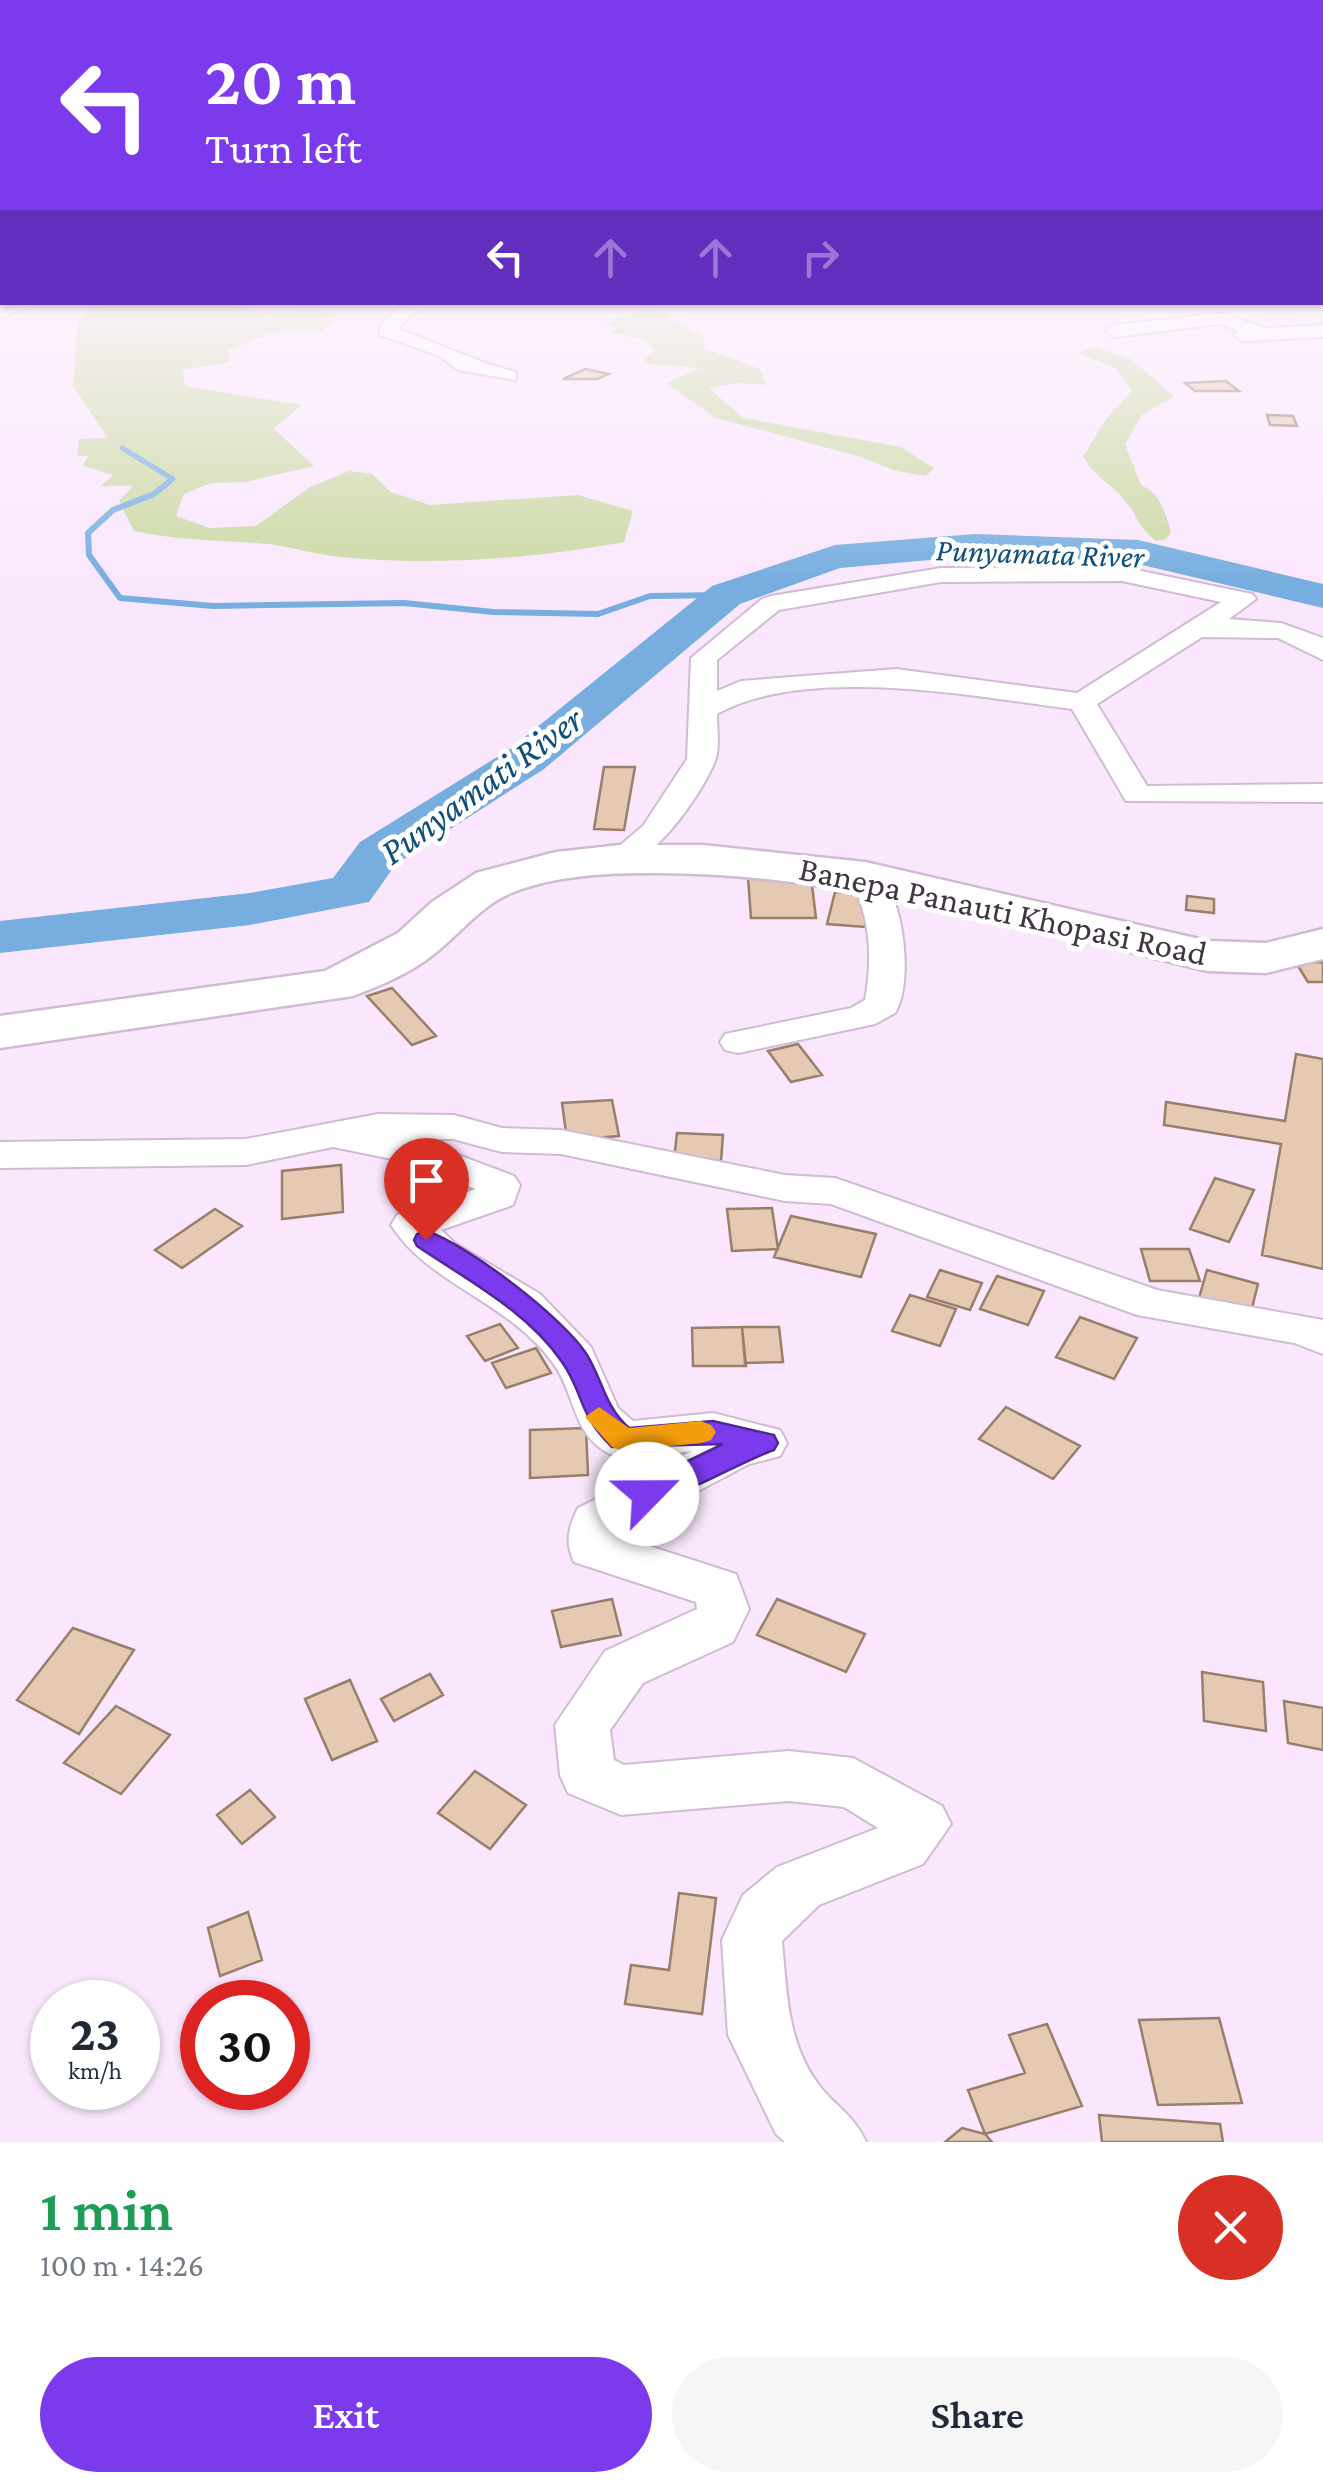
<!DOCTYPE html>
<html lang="en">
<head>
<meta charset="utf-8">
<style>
	:root { --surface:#fff; --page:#f6f6f7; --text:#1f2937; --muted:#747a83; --accent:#7c3aed }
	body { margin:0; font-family:"Crimson Pro",serif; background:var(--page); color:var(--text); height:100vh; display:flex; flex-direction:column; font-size:38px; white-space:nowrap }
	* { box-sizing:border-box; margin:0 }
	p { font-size:32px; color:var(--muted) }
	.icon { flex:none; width:55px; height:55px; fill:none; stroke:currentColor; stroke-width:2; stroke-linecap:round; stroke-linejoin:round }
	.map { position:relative; height:2142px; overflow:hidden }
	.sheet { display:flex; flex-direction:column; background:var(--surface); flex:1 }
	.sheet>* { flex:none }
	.hud { position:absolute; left:0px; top:0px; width:1325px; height:305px; box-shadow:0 2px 8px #0004; background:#7c3aed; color:#fff; overflow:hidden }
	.speed { position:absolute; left:30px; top:1980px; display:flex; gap:20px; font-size:50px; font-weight:700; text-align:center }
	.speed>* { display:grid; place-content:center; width:130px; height:130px; border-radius:50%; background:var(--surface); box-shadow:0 2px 8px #0004; line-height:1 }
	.speed small { font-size:25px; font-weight:400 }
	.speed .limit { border:15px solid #d22; background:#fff; color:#111 }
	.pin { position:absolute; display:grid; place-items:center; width:85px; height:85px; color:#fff; margin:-102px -42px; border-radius:50% 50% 50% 0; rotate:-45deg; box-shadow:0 0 10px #0007 }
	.pin .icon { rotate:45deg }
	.me { position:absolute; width:110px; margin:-55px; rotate:67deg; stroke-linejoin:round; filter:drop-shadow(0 0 8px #0008) }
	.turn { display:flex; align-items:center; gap:35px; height:210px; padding:0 40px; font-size:45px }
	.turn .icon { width:130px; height:130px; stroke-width:2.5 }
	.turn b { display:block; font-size:70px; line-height:85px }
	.lanes { display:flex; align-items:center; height:95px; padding:0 40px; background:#0003; justify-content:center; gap:50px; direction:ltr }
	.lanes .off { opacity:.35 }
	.round { display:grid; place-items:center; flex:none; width:105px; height:105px; border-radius:52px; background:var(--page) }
	.overview { display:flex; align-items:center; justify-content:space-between; height:170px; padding:0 40px }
	h1 { font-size:60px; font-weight:600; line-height:75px; color:#1e9e55 }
	.button { display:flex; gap:20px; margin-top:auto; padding:20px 40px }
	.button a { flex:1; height:115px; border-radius:60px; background:var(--accent); color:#fff; font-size:40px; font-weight:600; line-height:115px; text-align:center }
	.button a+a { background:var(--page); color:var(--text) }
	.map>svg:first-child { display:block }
	.green { fill:#ccdaa5 }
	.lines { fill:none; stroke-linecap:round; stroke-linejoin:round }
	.stream-far1 { stroke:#77aedf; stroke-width:5 }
	.stream { stroke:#77aedf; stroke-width:6 }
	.river { fill:#77aedf; fill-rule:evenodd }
	.building { fill:#e6c9b3; stroke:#997e6a; stroke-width:2.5 }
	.street-casing { stroke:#d1bad4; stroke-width:4 }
	.primary-casing { stroke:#d1bad4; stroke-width:5 }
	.street { fill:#fff; fill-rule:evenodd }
	.primary { fill:#fff; fill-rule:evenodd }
	.route { fill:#7c3aed; stroke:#51269a; stroke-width:2.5 }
	.slow { fill:#f59e0b }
	.labels { text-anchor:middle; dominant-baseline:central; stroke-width:10; stroke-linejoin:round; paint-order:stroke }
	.far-water-label { font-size:32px; font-style:italic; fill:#0e4e7b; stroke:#fff }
	.street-label { font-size:35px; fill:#403641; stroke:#fff }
	.water-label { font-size:38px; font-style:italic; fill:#0e4e7b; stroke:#fff }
</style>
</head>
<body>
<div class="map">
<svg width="1323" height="2142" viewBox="0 0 1323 2142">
	<rect width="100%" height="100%" fill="#fae7fd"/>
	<path class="green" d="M100,302H218L265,313L316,309L340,315L322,331L275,332L228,350L230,362L182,370L185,386L301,405L274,429L314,466L246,482L211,483L184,494L176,516L209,528L256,526L310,487L349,471L372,474L391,492L430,505L578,495L633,511L624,542C531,559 427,567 332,556C307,553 282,544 256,543C214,540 176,540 134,531L119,501L133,486H101L113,475L83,466L88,456H77L79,439L108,438L73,386L78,321Z
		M639,309L675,313L665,318L705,336L703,348L760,369L766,385L738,383L709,388L743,418L901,447L934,468L926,476L896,471L861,457L716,418L666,383L700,368L648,364L643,359L654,350L645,340L611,333L616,328L603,324Z
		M1095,347L1131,359L1174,396L1142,415L1125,444L1141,485C1161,494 1164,511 1171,532L1166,539L1156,541C1143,531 1140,523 1132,510C1119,489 1096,478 1083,457L1106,419L1132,391L1115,368L1077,353Z"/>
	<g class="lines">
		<path class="stream-far1" d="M122,448L173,479L166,484"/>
		<path class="stream" d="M169,482L154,494L113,510L88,533L89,555L120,598L213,606L404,603L493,612L598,614L650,596L726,595"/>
		<path class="river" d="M975,534L1138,540L1323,584V608L1138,564L975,556L840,568L740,604L544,769L396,864L369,902L250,925L0,953V921L250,893L333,878L360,842L510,749L712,586L835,545Z"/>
	</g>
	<path class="building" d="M585,369L609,374L597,379H563Z
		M1226,381L1239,391H1195L1185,383Z
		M1267,415L1293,416L1297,426L1270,425Z
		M604,767H635L624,830L594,829Z
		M748,877H811L816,918H751Z
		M835,892L871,895L865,927L827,924Z
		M1187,896L1214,899V913L1186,910Z
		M1323,962V982H1308L1296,963Z
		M392,988L436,1036L412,1045L367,996Z
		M798,1044L822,1075L791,1082L768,1051Z
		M1296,1054L1323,1059V1269L1262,1255L1281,1144L1164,1125L1166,1102L1285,1121Z
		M612,1100L619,1136L567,1140L562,1103Z
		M677,1133L723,1135L721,1161L674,1159Z
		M341,1165L343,1212L282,1219V1171Z
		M1215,1178L1254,1190L1229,1242L1190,1229Z
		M772,1208L778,1249L732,1251L727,1209Z
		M215,1209L242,1226L182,1268L155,1250Z
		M791,1216L876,1234L861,1277L774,1257Z
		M1141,1249H1189L1200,1281H1150Z
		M940,1270L982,1283L970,1310L927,1297Z
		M1207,1270L1258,1284L1251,1312L1199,1298Z
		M997,1276L1044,1291L1028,1325L980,1309Z
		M910,1295L956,1309L940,1346L892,1331Z
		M1080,1317L1137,1338L1114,1379L1056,1357Z
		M500,1324L518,1348L485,1361L467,1336Z
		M742,1327L746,1366H693L692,1328Z
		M742,1327H779L783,1362L745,1363Z
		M536,1348L551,1373L506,1388L492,1363Z
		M1006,1407L1080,1446L1053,1479L979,1439Z
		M586,1428L588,1475L530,1478V1430Z
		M612,1599L621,1635L561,1647L552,1611Z
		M777,1599L865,1634L846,1672L757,1635Z
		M73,1628L134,1650L79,1734L17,1700Z
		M1202,1672L1263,1682L1266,1731L1204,1721Z
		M430,1674L443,1695L394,1721L381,1699Z
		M350,1680L377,1741L332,1760L305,1699Z
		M1284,1701L1323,1708V1750L1288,1743Z
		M116,1706L170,1735L121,1794L64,1763Z
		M475,1771L526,1805L490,1849L438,1813Z
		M250,1790L275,1817L242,1844L217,1815Z
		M679,1893L716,1898L702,2014L625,2004L631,1965L669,1970Z
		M248,1912L262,1960L220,1976L208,1928Z
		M1219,2018L1242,2103L1158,2105L1139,2020Z
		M1047,2024L1082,2106L985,2134L968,2090L1025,2073L1009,2035Z
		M1099,2115L1220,2124L1223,2142H1102Z
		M962,2128L985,2134L992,2142H945Z"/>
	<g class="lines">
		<defs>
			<path id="street" d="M14,302H44L0,317V306Z
				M411,302H437L411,315L398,329C439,343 474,362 516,372V380L458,370L440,356L380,335V327L399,307Z
				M1223,313L1264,328L1323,325V337L1243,341L1234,335L1238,331L1221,324L1114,337L1105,331L1114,325Z
				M1122,567L1252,594L1256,599L1229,619L1281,623L1323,638V660L1278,638L1202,637L1097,704L1147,786L1323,784V802L1126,801L1072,709C973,696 806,664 717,714C717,728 720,748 715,761C702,794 647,875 609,866L604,859L643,826L687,759L691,658L762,599L771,596L941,568ZM1122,581L1221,602L1077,693L896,669L741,681L717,691V660L779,610L941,582Z
				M865,866C904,876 915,983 895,1013L875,1024L738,1053L725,1050L720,1042L725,1034L851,1008L865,1000C873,957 870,914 849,876Z
				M378,1114L454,1115L502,1128L561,1130L785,1175L835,1178L1157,1290L1323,1320V1354L1294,1343L1137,1315L831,1204L785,1201L561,1154L502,1152L453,1139H416L514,1176L520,1185L513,1205L441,1230L456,1244L540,1294L591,1347L618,1408L633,1421L713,1413L780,1430L787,1443L780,1456L749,1464L619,1533L618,1536L736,1574L749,1609L733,1642L643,1683L610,1730L614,1760L624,1765L789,1751L853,1758L942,1806L951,1824L923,1864L819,1905L782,1941C787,1994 787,2046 822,2089C839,2109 855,2117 866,2142H785L776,2134L728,2035L722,1940L743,1895L777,1867L878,1828L844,1807L789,1801L621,1815L568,1793L560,1775L555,1725L605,1651L697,1609L696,1602L574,1562C565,1543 568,1527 578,1508L692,1451C668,1453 630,1464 608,1453C572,1434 575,1392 553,1363C508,1301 428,1284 391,1225L397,1215L476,1189L407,1162L333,1147L246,1165L0,1168V1142L246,1139Z"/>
			<path id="primary" d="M620,845H703L865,862L1208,941L1266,943L1323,929V959L1266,973L1208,971C1026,928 843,873 654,873C608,873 555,875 511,893C480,906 460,934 434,954C411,973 381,985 353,996L0,1048V1016L325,971L398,933L432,902L476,873L556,852Z"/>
		</defs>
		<use href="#street" class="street-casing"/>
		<use href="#primary" class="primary-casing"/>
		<use href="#street" class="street"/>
		<use href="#primary" class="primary"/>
	</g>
	<linearGradient id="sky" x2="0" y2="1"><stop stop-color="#7bb2e4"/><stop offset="0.48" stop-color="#fdf4fe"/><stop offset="1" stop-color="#fdf4fe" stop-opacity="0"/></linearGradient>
	<rect width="1323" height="580" fill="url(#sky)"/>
	<path class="route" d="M426,1231C466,1243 565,1319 587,1355C603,1381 605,1407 629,1428L713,1421L774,1435L778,1443L774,1450C742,1460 662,1510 636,1502L632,1494L636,1486L723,1444L612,1447C577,1413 585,1395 562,1362C527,1311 467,1280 417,1246L414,1240L417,1234Z"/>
	<path class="slow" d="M599,1407L629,1428L701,1421L711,1425L716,1432L711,1440L701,1443L622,1451L612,1447L585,1417Z"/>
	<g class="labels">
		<g class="far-water-label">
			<text transform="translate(1040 553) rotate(2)">Punyamata River</text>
		</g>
		<g class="street-label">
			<text transform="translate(1003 911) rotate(12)">Banepa Panauti Khopasi Road</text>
		</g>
		<g class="water-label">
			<text transform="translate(481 785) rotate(-36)">Punyamati River</text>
		</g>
	</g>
</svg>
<div class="speed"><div>23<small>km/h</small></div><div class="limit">30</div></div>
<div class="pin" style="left:426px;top:1240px;background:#d93025"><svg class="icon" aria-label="arrive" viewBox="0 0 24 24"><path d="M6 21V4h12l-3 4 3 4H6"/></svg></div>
<svg class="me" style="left:647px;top:1494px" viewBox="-20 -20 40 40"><circle r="19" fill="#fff"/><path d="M0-13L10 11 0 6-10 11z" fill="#7c3aed"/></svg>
<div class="hud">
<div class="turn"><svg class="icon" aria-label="left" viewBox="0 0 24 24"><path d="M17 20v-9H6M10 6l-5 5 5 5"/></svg><div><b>20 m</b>Turn left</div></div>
<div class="lanes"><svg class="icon" aria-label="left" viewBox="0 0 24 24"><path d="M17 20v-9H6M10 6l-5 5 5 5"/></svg><svg class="icon off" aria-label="ahead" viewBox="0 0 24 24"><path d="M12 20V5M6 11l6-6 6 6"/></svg><svg class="icon off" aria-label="ahead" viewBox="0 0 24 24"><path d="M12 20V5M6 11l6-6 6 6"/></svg><svg class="icon off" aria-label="right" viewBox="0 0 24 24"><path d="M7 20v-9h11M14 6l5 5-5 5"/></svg></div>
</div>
</div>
<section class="sheet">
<div class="overview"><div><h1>1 min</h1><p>100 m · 14:26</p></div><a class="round" style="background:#d93025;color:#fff"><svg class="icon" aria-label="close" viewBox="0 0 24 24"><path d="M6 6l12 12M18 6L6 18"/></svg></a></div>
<div class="button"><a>Exit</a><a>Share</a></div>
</section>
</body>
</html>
